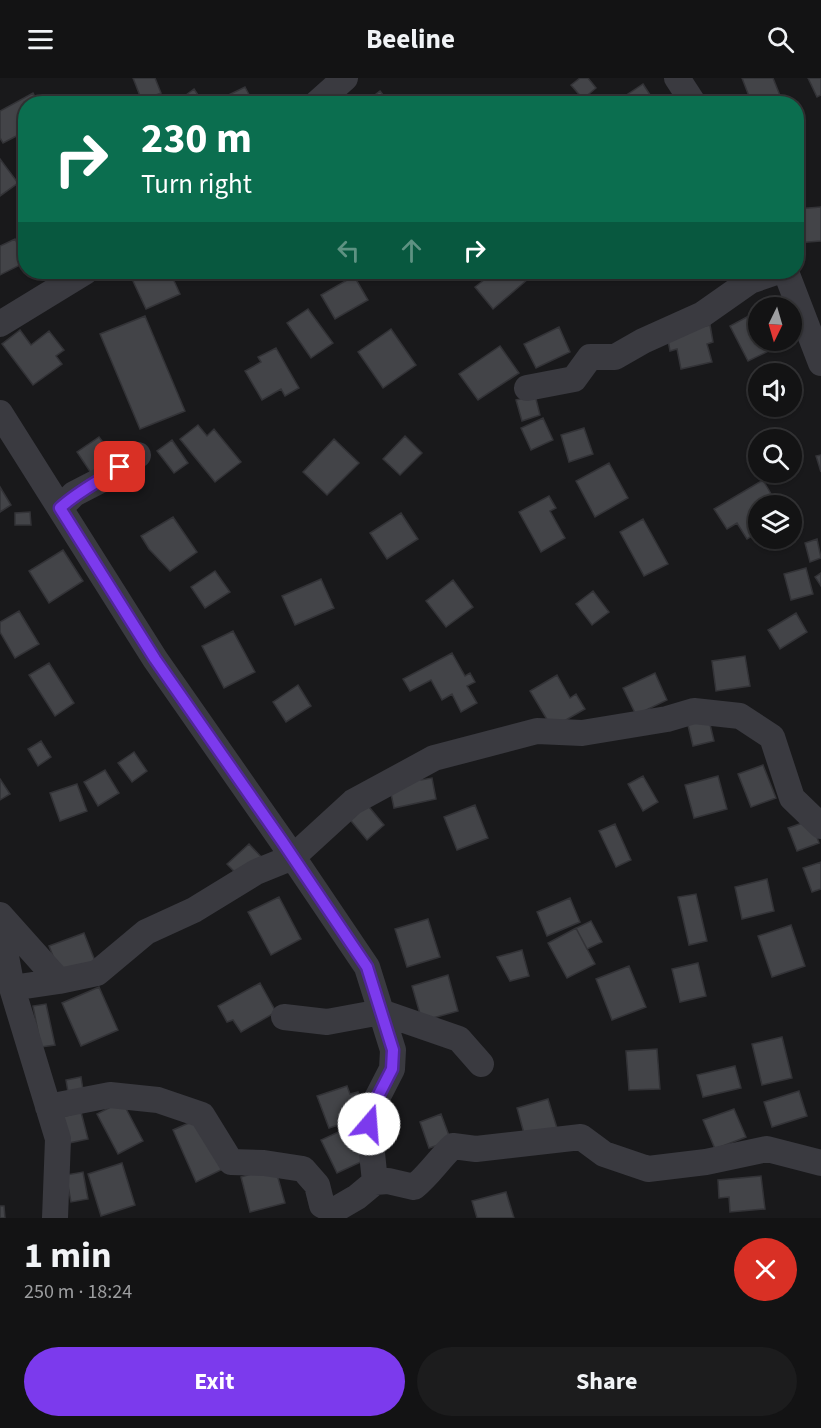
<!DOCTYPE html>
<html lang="en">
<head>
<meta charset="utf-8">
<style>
	:root { --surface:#131314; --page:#1c1c1d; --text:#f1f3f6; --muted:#9d9ea0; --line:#323234; --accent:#7c3aed }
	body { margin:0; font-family:"Source Sans 3",sans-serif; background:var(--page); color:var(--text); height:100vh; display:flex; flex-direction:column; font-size:22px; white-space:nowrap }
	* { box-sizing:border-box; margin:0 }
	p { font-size:20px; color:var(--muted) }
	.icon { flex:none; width:33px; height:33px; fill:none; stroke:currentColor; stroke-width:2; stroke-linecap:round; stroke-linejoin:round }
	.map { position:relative; height:1140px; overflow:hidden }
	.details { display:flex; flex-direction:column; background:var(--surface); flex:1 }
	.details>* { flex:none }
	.banner { position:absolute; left:18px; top:18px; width:786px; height:183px; border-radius:24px; box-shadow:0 2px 4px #0004,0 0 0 2px var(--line); background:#0b6e4f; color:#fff; overflow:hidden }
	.needle { width:39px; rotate:185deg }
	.fabs { position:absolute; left:748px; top:219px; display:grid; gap:12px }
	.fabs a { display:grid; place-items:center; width:54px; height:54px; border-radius:50%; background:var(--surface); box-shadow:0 2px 4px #0004,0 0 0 2px var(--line); font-size:30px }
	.pin { position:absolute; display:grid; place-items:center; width:51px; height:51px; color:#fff; margin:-26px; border-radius:12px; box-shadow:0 3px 9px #0006 }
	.me { position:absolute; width:66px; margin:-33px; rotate:18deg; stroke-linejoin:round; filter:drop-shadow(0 0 4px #0008) }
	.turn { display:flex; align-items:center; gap:21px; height:126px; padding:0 24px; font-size:27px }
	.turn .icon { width:78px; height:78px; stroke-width:2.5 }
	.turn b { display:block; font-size:42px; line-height:51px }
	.lanes { display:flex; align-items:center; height:57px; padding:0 24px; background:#0003; justify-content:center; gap:30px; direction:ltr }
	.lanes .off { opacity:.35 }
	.round { display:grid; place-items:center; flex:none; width:63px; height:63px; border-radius:32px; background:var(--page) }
	.overview { display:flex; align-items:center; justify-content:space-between; height:102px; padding:0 24px }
	h1 { font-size:36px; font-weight:700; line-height:45px }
	.button { display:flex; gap:12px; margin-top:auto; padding:12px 24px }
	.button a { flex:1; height:69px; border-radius:36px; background:var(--accent); color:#fff; font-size:24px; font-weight:700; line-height:69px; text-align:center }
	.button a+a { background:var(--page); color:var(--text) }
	header { display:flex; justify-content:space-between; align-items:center; height:78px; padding:0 24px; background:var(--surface); font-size:27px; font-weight:700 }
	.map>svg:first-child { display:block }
	.building { fill:#434448; stroke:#333337; stroke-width:1.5 }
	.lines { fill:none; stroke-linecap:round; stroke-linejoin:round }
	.minor { stroke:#3a3a40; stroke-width:26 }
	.route-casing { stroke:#51269a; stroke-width:15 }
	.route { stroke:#7c3aed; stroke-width:10 }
</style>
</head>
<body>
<header><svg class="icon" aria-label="menu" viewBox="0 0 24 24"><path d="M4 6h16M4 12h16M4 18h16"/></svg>Beeline<svg class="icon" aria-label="search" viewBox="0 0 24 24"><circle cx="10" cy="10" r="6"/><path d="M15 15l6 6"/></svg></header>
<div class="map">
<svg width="821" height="1140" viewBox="0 0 821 1140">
	<rect width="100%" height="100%" fill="#19191b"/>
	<path class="building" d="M133,0H155L161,15L142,23Z
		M580,0H588L596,10L583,21L571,7Z
		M742,0H773L783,25L752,26Z
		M808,0H821V17L817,19Z
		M643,6L656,26H613Z
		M245,9L254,26H218L216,23Z
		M194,11L204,26H174Z
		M380,13L390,26H363Z
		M33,15L39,26H26V53L3,65L0,60V33Z
		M796,55L805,83L796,86Z
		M0,81L18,105L0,118Z
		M821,129V163L796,165V131Z
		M15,161L26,184L0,197V168Z
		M149,194H170L180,216L146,231L132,201Z
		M494,194H522L528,201L493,231L475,209Z
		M354,198L368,222L335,241L321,217Z
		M308,231L333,265L311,280L287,245Z
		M758,233L759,262H773L777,269L748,283L730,248Z
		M145,238L185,333L140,351L100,256Z
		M710,247L713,264L707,266L712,284L681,291L677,271L670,273L667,257Z
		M559,249L570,274L536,290L524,266Z
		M391,251L416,287L383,310L358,274Z
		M20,252L31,267L49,253L64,272L56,278L62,286L33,307L2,266Z
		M500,268L519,295L478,322L459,296Z
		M276,270L299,310L285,318L281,311L262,322L245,293L261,284L258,279Z
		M535,317L540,337L522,343L516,322Z
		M543,340L553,362L531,372L521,350Z
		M198,347L207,358L214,351L241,384L215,404L180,361Z
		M584,350L593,376L569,384L561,357Z
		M405,358L422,375L400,397L383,381Z
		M99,359L116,382L93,398L77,374Z
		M334,361L359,385L327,417L303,394Z
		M172,362L188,385L174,395L157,373Z
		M821,377V394L816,378Z
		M609,385L628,420L595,439L576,403Z
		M763,402L778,428H759V454L747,461L737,445L727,451L714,431Z
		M0,409L11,427L0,434Z
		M549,418L556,430L550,433L565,460L541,474L519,434Z
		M30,434L31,447H15V435Z
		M401,435L418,461L387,481L370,455Z
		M173,439L197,474L170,493L149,471L141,458Z
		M643,441L668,486L644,498L620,454Z
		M817,461L821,480L810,484L805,465Z
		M63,472L83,503L49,525L29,493Z
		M806,490L813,516L791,522L784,496Z
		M215,493L230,514L205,530L191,509Z
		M821,495V508L815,499Z
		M321,501L334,530L295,547L282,518Z
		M453,502L473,529L446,549L426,523Z
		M593,513L609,534L592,547L576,526Z
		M19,533L39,566L15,580L0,554V544Z
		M796,535L807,554L780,571L768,552Z
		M233,553L255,594L224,610L202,568Z
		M452,575L465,598L470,595L475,604L467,608L477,625L461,634L452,616L442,622L431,602L410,613L403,601Z
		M745,578L750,608L716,613L712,583Z
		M49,585L74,625L55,638L29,597Z
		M655,595L667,622L636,637L623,610Z
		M557,597L570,620L576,616L585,631L552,650L530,613Z
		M298,607L311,628L286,644L273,624Z
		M708,638L714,663L693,668L687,643Z
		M41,663L51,679L38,688L28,671Z
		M134,674L147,693L132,704L118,685Z
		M763,687L776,720L751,729L738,696Z
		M105,692L119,715L98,728L84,704Z
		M418,696L421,702L432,700L436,721L394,730L390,711Z
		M643,698L658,724L643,733L628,706Z
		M718,698L727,731L694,740L685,707Z
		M0,701L10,716L0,722Z
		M77,706L87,733L60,743L50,715Z
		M365,724L384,747L367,762L347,738Z
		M475,727L488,760L457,772L444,739Z
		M811,742L819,765L797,773L788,750Z
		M615,746L631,782L616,789L599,753Z
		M249,766L271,789L249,809L227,786Z
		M821,784V811L812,814L803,790Z
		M767,801L774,833L742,841L735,809Z
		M696,816L707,863L689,867L678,819Z
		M279,819L301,861L271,877L248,834Z
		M570,820L580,844L547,858L537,834Z
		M428,841L440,879L407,889L395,851Z
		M591,843L602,864L587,871L576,850Z
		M791,847L805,888L772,899L758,858Z
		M576,850L595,886L567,900L548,865Z
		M84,855L97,888L62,901L49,868Z
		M522,872L529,898L510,903L497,879Z
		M698,885L706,918L680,924L672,891Z
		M629,888L646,929L612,942L596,901Z
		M448,897L458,933L422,943L412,908Z
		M260,905L276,934L241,954L233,942L227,944L218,928Z
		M99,909L118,952L81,968L62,925Z
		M46,926L55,967L41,969L33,928Z
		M782,959L792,1000L762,1007L752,966Z
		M657,971L660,1011L629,1012L626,973Z
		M735,988L741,1010L703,1019L697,997Z
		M81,999L84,1018L69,1020L66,1002Z
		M347,1008L350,1016L358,1014L363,1028L357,1030L360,1040L329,1050L317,1018Z
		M799,1013L807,1038L772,1049L764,1024Z
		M548,1021L557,1050L525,1059L517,1030Z
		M122,1023L143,1063L118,1076L97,1036Z
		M734,1031L746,1059L715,1071L703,1042Z
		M81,1034L88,1061L69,1065L62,1039Z
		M441,1036L451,1063L429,1070L420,1044Z
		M200,1040L223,1091L196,1104L173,1052Z
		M347,1050L363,1083L337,1095L321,1062Z
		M122,1085L135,1127L101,1138L88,1096Z
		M275,1089L285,1125L250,1134L241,1099Z
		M83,1094L88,1121L71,1124L66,1097Z
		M761,1098L765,1131L730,1134L729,1119L719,1120L718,1102Z
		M506,1114L514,1140H477L472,1123Z
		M0,1128H4L5,1140H0Z"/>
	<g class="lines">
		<path class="minor" d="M677,0L694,26
			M316,26L345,0
			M786,194L821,285
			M0,246L85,194
			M527,310L574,301L590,279H615L643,263L703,236L750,203L776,194
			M0,335L155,581L282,763L367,889L393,972L392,991L373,1028L369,1046L375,1104
			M60,430L74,416L103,401L138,377
			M0,837L59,903
			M0,847L12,910L58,1061L55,1140
			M12,910L59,903L97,895L146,854L194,832L256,794L293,779L353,724L434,680L537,653L582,655L667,641L694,633L740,638L772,659L792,720L821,748
			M284,939L327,944L381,934L459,961L481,986
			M48,1029L110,1017L158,1022L202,1037L231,1084L264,1085L303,1091L317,1107L322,1127L333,1133L357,1119L375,1104L388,1103L414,1109C429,1097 439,1081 453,1068L476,1071L581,1059L604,1076L648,1091L706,1084L767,1071L821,1085"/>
	</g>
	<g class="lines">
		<defs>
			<path id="route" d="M120,389C100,403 78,413 60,430L155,581L282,763L367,889L393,972L392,991L373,1028L369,1046"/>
		</defs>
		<use href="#route" class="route-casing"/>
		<use href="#route" class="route"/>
	</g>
</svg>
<div class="fabs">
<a><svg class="needle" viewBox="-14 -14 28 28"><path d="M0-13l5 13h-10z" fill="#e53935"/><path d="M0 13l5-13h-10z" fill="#9d9ea0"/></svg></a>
<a><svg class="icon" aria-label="sound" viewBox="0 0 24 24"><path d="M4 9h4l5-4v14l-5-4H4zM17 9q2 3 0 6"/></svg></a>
<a><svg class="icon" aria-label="search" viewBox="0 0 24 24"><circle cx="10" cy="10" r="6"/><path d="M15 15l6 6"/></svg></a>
<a><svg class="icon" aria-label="layers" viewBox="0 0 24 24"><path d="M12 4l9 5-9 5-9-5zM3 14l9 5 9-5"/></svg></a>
</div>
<div class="pin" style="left:120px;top:389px;background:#d93025"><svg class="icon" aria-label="arrive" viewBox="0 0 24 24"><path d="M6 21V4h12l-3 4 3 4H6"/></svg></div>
<svg class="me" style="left:369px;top:1046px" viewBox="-20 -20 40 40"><circle r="19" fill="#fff"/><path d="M0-13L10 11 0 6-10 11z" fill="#7c3aed"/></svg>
<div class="banner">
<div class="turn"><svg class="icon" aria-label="right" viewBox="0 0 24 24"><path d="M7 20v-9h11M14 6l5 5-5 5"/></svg><div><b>230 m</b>Turn right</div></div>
<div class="lanes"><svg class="icon off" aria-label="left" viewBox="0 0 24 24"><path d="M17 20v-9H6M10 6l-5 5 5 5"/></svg><svg class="icon off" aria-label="ahead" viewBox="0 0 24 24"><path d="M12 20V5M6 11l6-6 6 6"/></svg><svg class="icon" aria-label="right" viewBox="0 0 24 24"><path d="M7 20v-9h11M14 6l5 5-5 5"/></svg></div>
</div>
</div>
<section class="details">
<div class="overview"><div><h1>1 min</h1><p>250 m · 18:24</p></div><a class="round" style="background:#d93025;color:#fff"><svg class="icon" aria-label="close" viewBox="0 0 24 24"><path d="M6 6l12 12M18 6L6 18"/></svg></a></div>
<div class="button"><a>Exit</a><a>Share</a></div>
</section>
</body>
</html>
